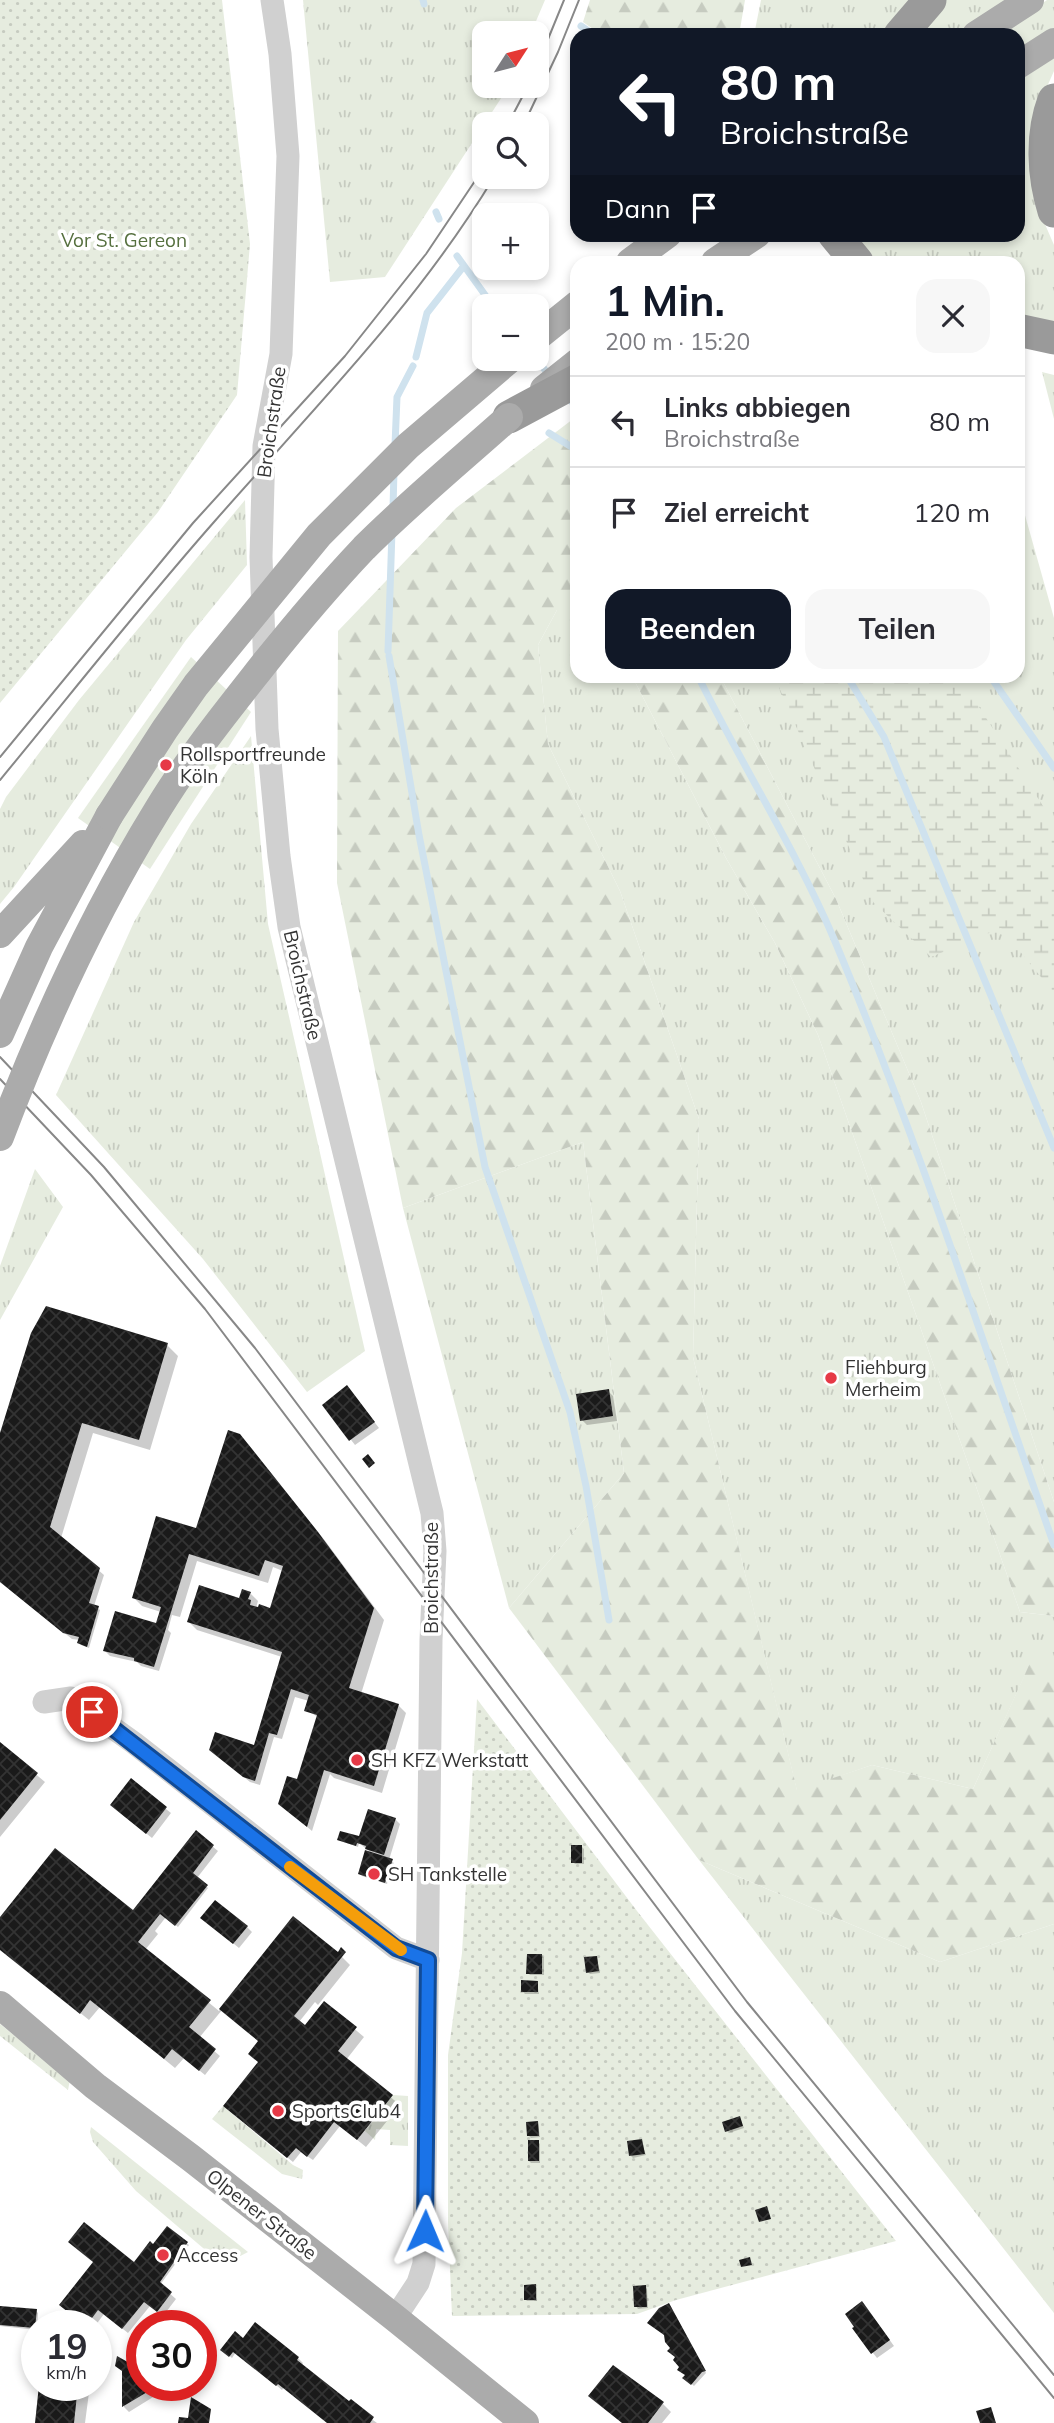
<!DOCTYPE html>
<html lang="de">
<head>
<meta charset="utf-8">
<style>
	:root { --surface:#fff; --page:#f7f7f7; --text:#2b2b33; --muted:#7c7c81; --line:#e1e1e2; --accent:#111827 }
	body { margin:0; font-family:Mulish,sans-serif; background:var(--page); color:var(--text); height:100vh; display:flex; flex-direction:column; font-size:26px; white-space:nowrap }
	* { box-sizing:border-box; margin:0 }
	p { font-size:23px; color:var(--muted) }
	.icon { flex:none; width:38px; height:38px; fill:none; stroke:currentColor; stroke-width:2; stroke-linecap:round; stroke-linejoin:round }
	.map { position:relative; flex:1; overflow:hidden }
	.side { position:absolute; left:570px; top:256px; width:455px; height:427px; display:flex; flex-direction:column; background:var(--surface); border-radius:21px; box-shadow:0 4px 10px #0003 }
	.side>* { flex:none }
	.top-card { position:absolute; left:570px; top:28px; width:455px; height:214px; border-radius:21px; box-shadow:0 4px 10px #0003; background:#111827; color:#fff; overflow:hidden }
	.needle { width:46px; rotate:54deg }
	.buttons { position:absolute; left:472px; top:21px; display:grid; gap:14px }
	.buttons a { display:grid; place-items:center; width:77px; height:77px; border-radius:14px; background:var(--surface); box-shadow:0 4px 10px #0003; font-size:35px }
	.speed { position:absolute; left:21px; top:2310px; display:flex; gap:14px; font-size:35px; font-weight:700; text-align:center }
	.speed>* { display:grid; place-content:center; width:91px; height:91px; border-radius:50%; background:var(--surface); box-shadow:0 4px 10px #0003; line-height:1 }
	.speed small { font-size:18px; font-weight:400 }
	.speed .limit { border:10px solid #d22; background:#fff; color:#111 }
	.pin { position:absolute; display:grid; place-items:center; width:60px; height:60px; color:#fff; margin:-30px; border:4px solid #fff; border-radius:50%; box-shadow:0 2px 7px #0007 }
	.me { position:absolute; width:77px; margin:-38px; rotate:1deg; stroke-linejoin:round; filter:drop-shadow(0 0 5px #0008) }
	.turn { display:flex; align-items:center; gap:24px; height:147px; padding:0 35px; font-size:32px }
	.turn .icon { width:91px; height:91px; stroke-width:2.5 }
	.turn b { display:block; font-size:49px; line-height:60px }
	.then { display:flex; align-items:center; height:66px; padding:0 35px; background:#0003; gap:14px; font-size:26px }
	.round { display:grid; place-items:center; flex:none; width:74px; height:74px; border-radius:21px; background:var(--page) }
	.headline { display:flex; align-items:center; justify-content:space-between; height:119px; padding:0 35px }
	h1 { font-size:42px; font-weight:700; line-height:52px; color:var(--accent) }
	.primary-button { display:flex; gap:14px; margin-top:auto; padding:14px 35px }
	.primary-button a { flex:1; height:80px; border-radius:21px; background:var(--accent); color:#fff; font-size:28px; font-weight:700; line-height:80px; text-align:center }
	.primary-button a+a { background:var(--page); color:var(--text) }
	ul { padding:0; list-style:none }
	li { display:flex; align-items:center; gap:21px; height:91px; padding:0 35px; border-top:2px solid var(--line) }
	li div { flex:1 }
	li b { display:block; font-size:26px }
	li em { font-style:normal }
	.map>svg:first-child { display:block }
	.grass { fill:url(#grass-tufts) }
	.forest { fill:url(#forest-firs) }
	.wetland { fill:url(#wetland-marsh) }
	.garden { fill:url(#garden-dots) }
	.pitch { fill:#e6ecdf }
	.shadow { fill:#0003 }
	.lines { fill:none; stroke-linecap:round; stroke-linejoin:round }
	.stream { stroke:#cfe2ee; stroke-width:7 }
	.building { fill:url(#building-cross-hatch) }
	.minor { stroke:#d0d0d0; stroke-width:23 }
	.major { stroke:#ababab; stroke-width:28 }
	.highway { stroke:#9a9a9a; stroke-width:33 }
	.tram { stroke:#888; stroke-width:2 }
	.major-bridge { stroke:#ababab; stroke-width:28 }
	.route-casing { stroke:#114b97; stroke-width:18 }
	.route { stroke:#1a73e8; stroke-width:12 }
	.slow { stroke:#f59e0b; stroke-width:12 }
	.poi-dot { fill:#e63946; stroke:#fff; stroke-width:2.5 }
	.labels { text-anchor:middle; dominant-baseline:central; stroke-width:7; stroke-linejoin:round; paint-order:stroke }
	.park-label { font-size:19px; fill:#56703f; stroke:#fff }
	.street-label { font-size:19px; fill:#333; stroke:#fff }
	.poi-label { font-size:19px; fill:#333; stroke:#fff; text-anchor:start }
</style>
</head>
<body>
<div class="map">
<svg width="1054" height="2423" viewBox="0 0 1054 2423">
	<defs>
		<pattern id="grass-tufts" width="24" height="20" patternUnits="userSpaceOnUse" patternTransform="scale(1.75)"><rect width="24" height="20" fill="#e6ecdf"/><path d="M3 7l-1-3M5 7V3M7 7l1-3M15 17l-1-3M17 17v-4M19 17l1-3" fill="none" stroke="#c6cbc0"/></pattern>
		<pattern id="forest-firs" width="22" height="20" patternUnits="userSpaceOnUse" patternTransform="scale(1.75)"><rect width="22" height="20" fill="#e6ecdf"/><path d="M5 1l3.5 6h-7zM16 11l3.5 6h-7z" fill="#c6cbc0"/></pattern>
		<pattern id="wetland-marsh" width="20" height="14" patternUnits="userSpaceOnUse" patternTransform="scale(1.75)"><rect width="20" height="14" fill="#e6ecdf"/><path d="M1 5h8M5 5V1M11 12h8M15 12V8" fill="none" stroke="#c6cbc0"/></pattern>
		<pattern id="garden-dots" width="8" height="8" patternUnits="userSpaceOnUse" patternTransform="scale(1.75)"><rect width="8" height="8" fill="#e6ecdf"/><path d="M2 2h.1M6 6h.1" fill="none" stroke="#c6cbc0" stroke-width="1.8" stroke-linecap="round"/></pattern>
		<pattern id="building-cross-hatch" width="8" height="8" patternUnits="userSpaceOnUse" patternTransform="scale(1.75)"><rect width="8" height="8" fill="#1a1a1a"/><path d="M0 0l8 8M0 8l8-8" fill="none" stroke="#333"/></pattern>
	</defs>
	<rect width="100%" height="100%" fill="#fff"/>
	<path class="grass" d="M303,0H545L531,33H485V86H509L385,277L330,282Z
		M761,0H916L884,35H754Z
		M940,0H1009L956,35H911Z
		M1047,0H1054V28L1019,52L1018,35H997Z
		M1054,57V71L1042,98L1041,215L1054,245V323L1019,315L1018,262H872L846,235L1018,234L1019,81Z
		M1042,372L1054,375V419Z
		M1019,494L1054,618V1502L921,1102L836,899L720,676H1018Z
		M245,500L247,565L186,640L14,887L0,904V809L6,797L79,700Z
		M557,610H577L578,676H632L726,858L775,943L818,1035L1020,1612L1054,1616V1664H1030L973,1789L872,1765L797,1791L693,1357L699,1119L620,891L548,744L538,645Z
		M251,736L268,924L365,1351L307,1392L203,1259L56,1095L134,922L191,824Z
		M583,1142L624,1473L509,1608L403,1208Z
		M35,1169L63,1207L0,1320V1266Z
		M699,1860L940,1962L1054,1924V2313Z
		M0,2024L70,2080L68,2090L0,2036Z
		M393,2095L408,2096V2146L390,2145V2130L376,2129L375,2140L365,2131Z
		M223,2106L293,2165L303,2170L302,2179L282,2174L212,2119Z
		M91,2127L248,2252L223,2265L136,2191L93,2142L90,2132Z"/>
	<path class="forest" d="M590,0H745L739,35H602L583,22Z
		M577,416V610H557L538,645L548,744L620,891L699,1119L693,1357L797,1790L872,1765L973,1789L1030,1663L1054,1664V1924L940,1962L699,1860L509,1608L624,1473L583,1142L403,1208L337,883L338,631L456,508Z
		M632,676H720L836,899L921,1102L1054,1502V1616L1020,1612L818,1035L775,943L726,858Z"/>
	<path class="wetland" d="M774,676H959L1054,823V993L1001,928L931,957L873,902Z"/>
	<path class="garden" d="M0,0H222L250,244L237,395L158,512L0,703Z
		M477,1699L637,1911L896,2241L676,2300L637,2314L452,2316L448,2222V2055L462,1953Z"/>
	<path class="pitch" d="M191,657L251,712L150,869L78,818Z"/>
	<path class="shadow" d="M167,1345L178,1356L150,1450L93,1433L61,1538L104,1575L94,1606L100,1610L89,1648L81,1645L80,1640L72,1639L0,1582V1439Z
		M608,1391L613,1396L617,1421L587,1425L582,1420Z
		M352,1393L379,1428L355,1445L324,1405Z
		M248,1444L326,1542L384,1620L361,1694L398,1705L406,1713L382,1793L334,1778L330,1774L312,1831L286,1809L298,1781L318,1717L306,1710L309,1701L295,1697L282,1739L274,1737L260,1785L250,1782L217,1755L255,1747L282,1657L197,1630L189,1622L240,1600L250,1593L258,1601L256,1608L271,1610L283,1571L273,1567L268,1583L197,1561L180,1617L172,1615L168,1630L171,1633L159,1671L141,1666L137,1662L110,1656L105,1651L157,1625L161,1612L142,1606L134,1598L197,1530Z
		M0,1744L45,1782L0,1837Z
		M131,1781L171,1813L152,1838L117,1810Z
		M395,1819L400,1824L389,1860L394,1863L387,1884L362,1876L360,1874L374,1855L359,1843L358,1847L338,1840L360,1838Z
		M196,1833L218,1851L197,1878L208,1888L178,1927L166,1917L155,1931L158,1934L145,1950L219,2011L294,1918L342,1957L350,1965L318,2005L315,2002L299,2022L305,2027L324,2003L364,2037L346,2060L400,2105L366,2147L340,2126L313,2160L301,2152L293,2162L230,2111L260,2062V2041L222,2010L199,2038L220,2056L205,2075L184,2058L175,2068L100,2007L89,2020L0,1948V1920L139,1918Z
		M581,1846L584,1849V1864H575L573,1862Z
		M208,1923L247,1927L252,1932L239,1948Z
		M542,1955L544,1958V1975H530L528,1973Z
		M597,1958L600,1973L590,1974L588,1972Z
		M537,1982L539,1994H525L523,1992Z
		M740,2118L744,2128L729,2133L727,2131Z
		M538,2123L540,2137L531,2138L529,2136Z
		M641,2141L646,2155L633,2158L631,2156Z
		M538,2142L540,2144V2163H531L529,2161Z
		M168,2228L189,2245L160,2285L176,2299L163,2316L150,2306L128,2333L104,2314L95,2326H87L67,2310L141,2270L153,2246Z
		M535,2286L537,2288V2301H527L525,2299Z
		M645,2287L647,2289L648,2308L638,2309L636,2306Z
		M0,2307L36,2311L38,2313L37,2330L0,2326Z
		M671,2307L706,2373L694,2386L685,2378L687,2376L673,2348Z
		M876,2321L894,2346L877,2358L854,2329Z
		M243,2341L298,2358L303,2363L301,2366L377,2423H328L284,2387L282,2390L236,2352L232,2358L223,2350Z
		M124,2371L142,2385H153L151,2389L158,2394L129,2412L124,2407Z
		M41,2385H90L85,2423H36Z
		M663,2404L671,2412L662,2423H622Z"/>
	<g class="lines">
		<path class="stream" d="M423,0L424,4
			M581,26L594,35
			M436,212L439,219
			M457,256L493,306
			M416,357L427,313L463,267
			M536,359L550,376
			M567,396L578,409
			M549,433L578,451
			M395,445L397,397L413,366
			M393,508L394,471
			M388,651L392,531
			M389,656L419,835L485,1167L570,1412L586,1486L609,1620
			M698,676C741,764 795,848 834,939C917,1137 983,1343 1054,1545
			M847,676L884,737L1054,1148
			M990,676L1054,768"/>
	</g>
	<path class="building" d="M46,1306L168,1343L139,1440L82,1423L50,1527L100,1568L89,1603L99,1606L87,1647L77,1643L79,1637L63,1633L0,1582V1433L31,1333Z
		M347,1385L375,1422L349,1441L322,1405Z
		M609,1389L613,1416L580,1421L576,1394Z
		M228,1430L240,1434L318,1532L374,1608L349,1688L399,1704L374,1786L324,1770L307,1827L278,1804L287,1776L297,1779L317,1715L304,1711L309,1695L291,1689L277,1735L269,1733L255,1781L243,1777L209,1750L215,1732L254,1745L282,1652L187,1622L199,1585L239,1598L242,1589L251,1592L248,1599L251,1600L250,1605L258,1607L259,1604L270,1608L283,1566L265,1560L259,1576L189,1554L154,1667L134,1661V1658L103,1651L115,1611L156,1623L161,1607L132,1598L156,1516L196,1528Z
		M368,1454L375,1463L369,1468L362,1459Z
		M0,1742L38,1773L0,1820Z
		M131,1778L167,1807L146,1834L110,1805Z
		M368,1809L396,1818L384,1855L365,1849L366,1846L357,1843L356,1846L337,1840L340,1831L359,1836Z
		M196,1830L214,1845L193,1873L208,1885L175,1926L160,1914L138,1942L211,2000L189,2027L216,2049L199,2071L172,2049L164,2059L90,2000L80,2014L0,1950V1917L55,1848L133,1910Z
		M571,1845H582V1863H571Z
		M365,1850L393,1859L385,1883L358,1874Z
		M215,1900L248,1926L233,1944L200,1918Z
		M293,1916L338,1952L341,1947L346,1952L294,2016L305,2025L324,2001L357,2027L338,2051L393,2095L357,2140L334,2122L307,2157L296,2148L287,2158L223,2106L258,2062L248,2054L258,2041L219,2009Z
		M527,1954H542V1974H526Z
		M597,1956L599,1971L586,1973L584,1957Z
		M521,1980L538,1981V1992H521Z
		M740,2116L743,2126L725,2132L722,2122Z
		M538,2121L539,2136H527L526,2122Z
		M642,2139L645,2154L629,2156L627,2141Z
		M528,2140H539V2161H528Z
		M767,2206L771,2219L759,2222L755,2210Z
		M84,2222L134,2262L150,2241L153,2244L167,2226L188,2242L160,2282L172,2292L157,2312L144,2302L122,2329L98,2310L86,2326L59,2305L93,2262L68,2242Z
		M750,2257L752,2265L741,2267L739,2260Z
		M536,2284V2300H524V2285Z
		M646,2285L647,2307H634L633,2286Z
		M862,2301L890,2340L871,2354L852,2328L854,2327L845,2314Z
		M669,2303L706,2371L702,2372L691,2385L682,2378L685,2375L677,2370L679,2367L673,2360L675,2357L667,2351L670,2348L665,2342L664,2335L647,2323L659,2308Z
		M0,2306L37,2309L35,2328L0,2325Z
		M255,2322L299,2357L297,2360L349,2401L351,2399L374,2417L370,2423H327L278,2384L276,2386L233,2352L229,2357L220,2350L235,2331L243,2338Z
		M117,2356L142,2370V2385L154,2388L122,2407V2371L115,2366Z
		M613,2365L664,2402L648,2423H622L588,2396Z
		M39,2385H78L74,2423H35Z
		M191,2397L211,2409L209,2423H178L179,2417L188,2418Z
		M991,2407L996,2423H980L976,2411Z"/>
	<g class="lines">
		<path class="minor" d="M272,0L280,54L288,156L281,354L264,446L261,557L267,729L279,856L289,927L432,1513L435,1551L431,1640L424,2264L418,2283L395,2318
			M44,1702L71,1698L134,1743L396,1948L428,1960"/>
		<path class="major" d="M976,35L1030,0
			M1018,65L1054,42
			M630,262L668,234
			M715,262L757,234
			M537,337L578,304
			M544,389L578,362
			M0,934L83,844
			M0,1034L39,947L109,816
			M0,2005L95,2086L191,2158L395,2318L525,2423"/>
		<path class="highway" d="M900,35L930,0
			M1054,100C1041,134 1043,176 1054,211
			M834,234L857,262
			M1018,330L1054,338
			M509,417L578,380"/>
		<path class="tram" d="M537,66L564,0
			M508,124L528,86
			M524,124L558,52L579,0
			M0,757L193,523L345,356L426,254L485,166
			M0,780C71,694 140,606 214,522C312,410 417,305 494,177
			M0,1057L104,1167L255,1348L747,2002L1054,2375
			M0,1079L91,1175L205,1309L735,2011L1054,2398"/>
		<path class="major-bridge" d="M109,816L165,729L196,685L319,535L408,446L510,359
			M0,1137C43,1023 94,913 158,809C189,758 227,711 264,664C296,624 329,585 364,548C410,502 461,460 509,417"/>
	</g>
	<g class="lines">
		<defs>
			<path id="route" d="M92,1712L396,1948L428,1960L425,2231"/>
		</defs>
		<use href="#route" class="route-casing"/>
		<use href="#route" class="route"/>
		<path class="slow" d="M290,1867L401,1950"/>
	</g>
	<g class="poi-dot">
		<circle cx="166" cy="765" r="7"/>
		<circle cx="831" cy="1378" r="7"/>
		<circle cx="357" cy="1760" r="7"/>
		<circle cx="374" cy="1874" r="7"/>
		<circle cx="278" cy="2111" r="7"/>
		<circle cx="163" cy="2255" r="7"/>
	</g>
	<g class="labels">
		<g class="park-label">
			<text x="124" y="240">Vor St. Gereon</text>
		</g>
		<g class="street-label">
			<text transform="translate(271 422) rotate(-82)">Broichstraße</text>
			<text transform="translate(303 985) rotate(77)">Broichstraße</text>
			<text transform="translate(431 1578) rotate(-90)">Broichstraße</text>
			<text transform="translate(262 2214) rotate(38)">Olpener Straße</text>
		</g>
		<g class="poi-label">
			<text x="180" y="754">Rollsportfreunde<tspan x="180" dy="22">Köln</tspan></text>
			<text x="845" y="1367">Fliehburg<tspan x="845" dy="22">Merheim</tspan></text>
			<text x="371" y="1760">SH KFZ Werkstatt</text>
			<text x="388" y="1874">SH Tankstelle</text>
			<text x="292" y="2111">SportsClub4</text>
			<text x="177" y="2255">Access</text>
		</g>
	</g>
</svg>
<div class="buttons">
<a><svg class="needle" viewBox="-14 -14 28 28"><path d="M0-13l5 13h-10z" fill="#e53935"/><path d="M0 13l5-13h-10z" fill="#7c7c81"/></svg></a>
<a><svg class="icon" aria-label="search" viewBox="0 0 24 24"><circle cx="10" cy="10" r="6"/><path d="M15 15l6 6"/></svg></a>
<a>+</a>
<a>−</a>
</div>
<div class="speed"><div>19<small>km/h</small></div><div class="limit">30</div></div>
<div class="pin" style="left:92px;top:1712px;background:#d93025"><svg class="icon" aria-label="arrive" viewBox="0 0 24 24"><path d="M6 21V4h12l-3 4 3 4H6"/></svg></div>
<svg class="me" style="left:425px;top:2231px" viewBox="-20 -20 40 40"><path d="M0-17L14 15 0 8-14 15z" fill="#1a73e8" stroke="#fff" stroke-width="4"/></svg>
<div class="top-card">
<div class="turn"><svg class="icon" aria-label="left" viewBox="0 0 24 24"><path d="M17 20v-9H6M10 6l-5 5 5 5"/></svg><div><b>80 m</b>Broichstraße</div></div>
<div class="then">Dann<svg class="icon" aria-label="arrive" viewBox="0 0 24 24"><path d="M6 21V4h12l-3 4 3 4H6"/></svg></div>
</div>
<section class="side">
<div class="headline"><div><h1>1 Min.</h1><p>200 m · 15:20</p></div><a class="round"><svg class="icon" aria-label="close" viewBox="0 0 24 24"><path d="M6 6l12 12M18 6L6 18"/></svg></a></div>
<ul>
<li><svg class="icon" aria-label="left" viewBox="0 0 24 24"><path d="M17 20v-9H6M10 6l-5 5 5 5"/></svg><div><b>Links abbiegen</b><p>Broichstraße</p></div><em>80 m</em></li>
<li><svg class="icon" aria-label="arrive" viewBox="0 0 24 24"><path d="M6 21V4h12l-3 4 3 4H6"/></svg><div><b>Ziel erreicht</b></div><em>120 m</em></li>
</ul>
<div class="primary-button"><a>Beenden</a><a>Teilen</a></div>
</section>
</div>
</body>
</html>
